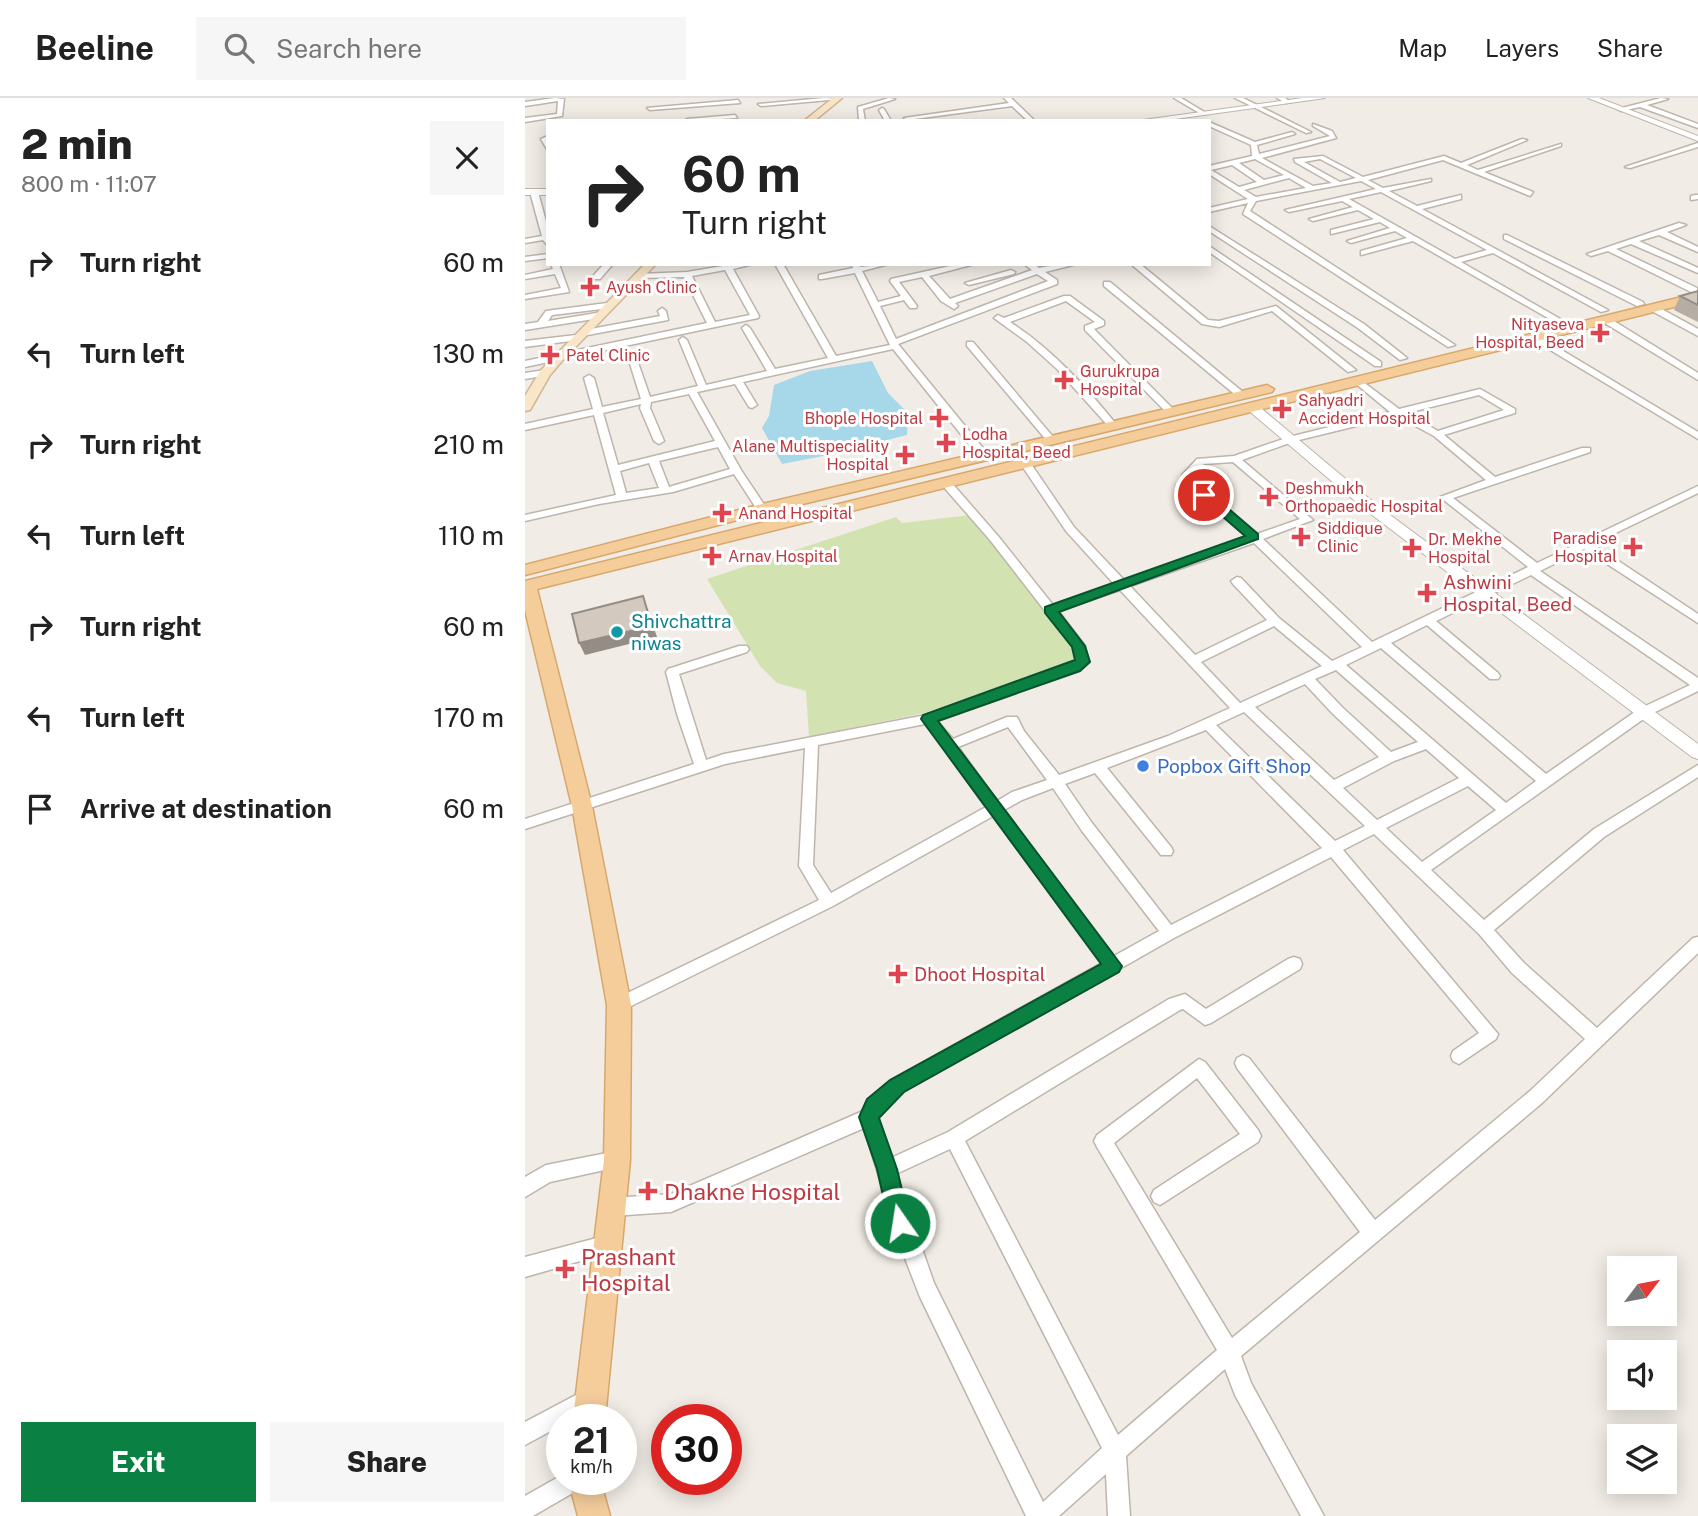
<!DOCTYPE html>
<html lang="en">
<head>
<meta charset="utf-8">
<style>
	:root { --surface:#fff; --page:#f6f6f6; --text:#222; --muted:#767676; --line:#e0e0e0; --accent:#0b8043 }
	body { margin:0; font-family:"Public Sans",sans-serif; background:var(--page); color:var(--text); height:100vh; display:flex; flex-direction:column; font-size:26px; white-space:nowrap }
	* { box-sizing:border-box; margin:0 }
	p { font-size:23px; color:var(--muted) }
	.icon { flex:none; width:38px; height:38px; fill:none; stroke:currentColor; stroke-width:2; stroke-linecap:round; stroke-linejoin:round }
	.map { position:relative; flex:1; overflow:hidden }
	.panel { display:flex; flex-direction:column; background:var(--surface); width:525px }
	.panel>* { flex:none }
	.guide { position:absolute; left:21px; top:21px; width:665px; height:147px; border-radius:0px; box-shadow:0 4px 18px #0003; background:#fff; color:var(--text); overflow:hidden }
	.needle { width:46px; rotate:58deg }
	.tools { position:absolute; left:1082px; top:1158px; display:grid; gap:14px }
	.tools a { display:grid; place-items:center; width:70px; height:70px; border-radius:0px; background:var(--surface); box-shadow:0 4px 18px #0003; font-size:35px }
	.speed { position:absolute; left:21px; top:1306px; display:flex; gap:14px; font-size:35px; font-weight:700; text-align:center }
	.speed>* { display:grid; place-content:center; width:91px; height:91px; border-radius:50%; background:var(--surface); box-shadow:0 4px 18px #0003; line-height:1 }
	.speed small { font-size:18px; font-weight:400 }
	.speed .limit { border:10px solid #d22; background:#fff; color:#111 }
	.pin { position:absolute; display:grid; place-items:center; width:60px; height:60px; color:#fff; margin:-30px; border:4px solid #fff; border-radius:50%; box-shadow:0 2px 7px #0007 }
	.me { position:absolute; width:77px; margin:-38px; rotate:347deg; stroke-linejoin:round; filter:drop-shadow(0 0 5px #0008) }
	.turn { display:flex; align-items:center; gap:24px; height:147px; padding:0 21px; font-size:32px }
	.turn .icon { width:91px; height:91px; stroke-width:2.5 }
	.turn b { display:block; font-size:49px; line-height:60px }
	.round { display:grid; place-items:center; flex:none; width:74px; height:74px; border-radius:0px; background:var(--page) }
	.overview { display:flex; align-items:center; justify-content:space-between; height:119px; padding:0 21px }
	h1 { font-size:42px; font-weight:800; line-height:52px }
	.button { display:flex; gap:14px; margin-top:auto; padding:14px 21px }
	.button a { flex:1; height:80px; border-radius:0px; background:var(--accent); color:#fff; font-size:28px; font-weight:800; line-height:80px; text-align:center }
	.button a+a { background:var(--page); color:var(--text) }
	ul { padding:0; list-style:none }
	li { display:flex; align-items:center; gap:21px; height:91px; padding:0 21px }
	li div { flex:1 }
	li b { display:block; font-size:26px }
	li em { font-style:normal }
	header { display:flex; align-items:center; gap:42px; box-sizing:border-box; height:98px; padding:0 35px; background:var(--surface); border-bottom:2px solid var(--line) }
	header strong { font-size:33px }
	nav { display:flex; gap:38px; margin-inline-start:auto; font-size:24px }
	.search { width:490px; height:63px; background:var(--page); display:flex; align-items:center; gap:18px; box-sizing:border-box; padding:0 24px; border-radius:0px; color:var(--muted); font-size:26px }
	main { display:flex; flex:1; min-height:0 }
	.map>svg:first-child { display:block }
	.green { fill:#d3e2b1 }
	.water { fill:#a6d8e9 }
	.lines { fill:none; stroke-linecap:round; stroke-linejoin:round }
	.minor-casing { stroke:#beb5ac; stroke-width:3 }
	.tertiary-casing { stroke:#beb5ac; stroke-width:2 }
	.secondary-casing { stroke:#cdb798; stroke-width:3 }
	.primary-casing { stroke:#d8a76c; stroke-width:3 }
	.minor { fill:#fff; fill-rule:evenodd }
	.tertiary { fill:#fff; fill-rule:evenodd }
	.secondary { fill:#f9e5c7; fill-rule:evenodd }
	.primary { fill:#f4cd9b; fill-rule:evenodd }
	.wall { fill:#b6ada4 }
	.shaded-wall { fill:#948d86 }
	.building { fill:#d4c9bf; stroke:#948d86; stroke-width:2 }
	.route { fill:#0b8043; stroke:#07532c; stroke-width:2 }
	.health-dot { fill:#e0444e; stroke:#fff; stroke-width:2.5 }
	.culture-dot { fill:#0f9aa8; stroke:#fff; stroke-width:2.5 }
	.shop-dot { fill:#3f7fe0; stroke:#fff; stroke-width:2.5 }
	.labels { text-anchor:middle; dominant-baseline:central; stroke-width:6; stroke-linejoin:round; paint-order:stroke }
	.far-health-label { font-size:16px; fill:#be3a42; stroke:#fff; text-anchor:start }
	.health-label { font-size:19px; fill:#be3a42; stroke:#fff; text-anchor:start }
	.culture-label { font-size:19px; fill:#0d838f; stroke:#fff; text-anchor:start }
	.shop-label { font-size:19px; fill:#366cbe; stroke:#fff; text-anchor:start }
	.near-health-label { font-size:23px; fill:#be3a42; stroke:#fff; text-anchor:start }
</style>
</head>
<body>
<header>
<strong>Beeline</strong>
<div class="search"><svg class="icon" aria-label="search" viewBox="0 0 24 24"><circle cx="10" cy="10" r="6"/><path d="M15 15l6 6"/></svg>Search here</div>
<nav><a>Map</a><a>Layers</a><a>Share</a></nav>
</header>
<main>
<section class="panel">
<div class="overview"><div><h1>2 min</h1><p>800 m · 11:07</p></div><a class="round"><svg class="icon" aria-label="close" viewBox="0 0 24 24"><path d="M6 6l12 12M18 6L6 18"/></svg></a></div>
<ul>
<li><svg class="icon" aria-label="right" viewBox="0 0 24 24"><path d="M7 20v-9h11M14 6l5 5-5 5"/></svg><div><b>Turn right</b></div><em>60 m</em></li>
<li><svg class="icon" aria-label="left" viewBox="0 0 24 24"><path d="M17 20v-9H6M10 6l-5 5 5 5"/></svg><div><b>Turn left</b></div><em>130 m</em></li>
<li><svg class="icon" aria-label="right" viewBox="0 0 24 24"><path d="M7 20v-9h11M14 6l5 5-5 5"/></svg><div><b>Turn right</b></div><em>210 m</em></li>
<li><svg class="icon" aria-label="left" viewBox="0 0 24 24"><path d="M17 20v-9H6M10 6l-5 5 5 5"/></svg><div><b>Turn left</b></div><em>110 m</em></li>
<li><svg class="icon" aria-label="right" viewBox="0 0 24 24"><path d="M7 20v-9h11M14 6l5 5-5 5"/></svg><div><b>Turn right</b></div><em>60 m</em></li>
<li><svg class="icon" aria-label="left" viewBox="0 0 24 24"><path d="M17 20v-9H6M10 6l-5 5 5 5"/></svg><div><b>Turn left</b></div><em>170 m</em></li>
<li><svg class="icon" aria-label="arrive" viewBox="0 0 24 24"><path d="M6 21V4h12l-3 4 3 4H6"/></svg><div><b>Arrive at destination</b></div><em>60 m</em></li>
</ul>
<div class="button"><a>Exit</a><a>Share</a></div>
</section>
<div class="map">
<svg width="1173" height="1418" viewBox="0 0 1173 1418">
	<rect width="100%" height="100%" fill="#f1ece5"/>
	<path class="green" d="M446,417L554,558L549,564L399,615L284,639L281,593L252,585L235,568L182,481L371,419L377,425Z"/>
	<path class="water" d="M347,263L363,295L383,315L382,337L303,357L257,366L237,330L244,318L249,287L285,273Z"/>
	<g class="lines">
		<defs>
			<path id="minor" d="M30,0L39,1L37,18L0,24V20L32,16L33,3L0,8V4Z
				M299,0L315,1L236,8L233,6Z
				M364,0L370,1L338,11L340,23H334L333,9Z
				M479,0H486L510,23H503L487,8L382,22L379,20L484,5Z
				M649,0H656L681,15L676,16Z
				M710,0H718L786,34L781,35Z
				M752,0H760L766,4L761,5Z
				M1136,0L1143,1L1122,7L1173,26V30L1115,9L1096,13L1093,11Z
				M213,2L215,5L125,12L122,10Z
				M357,10L359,11L366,23H360L354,12Z
				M210,17L212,20L159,23L162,21Z
				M684,24L730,44L767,34L770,36L732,47L734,56L805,38L788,28V26L807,33L811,40L737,60L788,88L807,85L770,64L769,61L798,58L838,79L919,58L936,65L997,41L1002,42L942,67L953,72L1036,46V48L959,74L1008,94L1005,98L918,62L843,82L858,90L906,81V83L864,93L892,108L936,97V101L897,111L1083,212L1076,214L968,155L936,164L1037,222L1030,224L888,143L836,157V153L882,140L870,133L826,145L822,143L865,130L855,124L806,136V132L849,121L833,112L788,123L784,121L828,109L817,103L764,114L760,112L851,91L836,83L731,103L725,113L930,247L923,249L718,116L723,105L684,114V110L723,101L684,76V68L727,58L726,47L684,28ZM730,61L759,77L739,82L714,65ZM795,61L831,80L815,84L779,64ZM707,67L732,84L714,89L686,72ZM764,80L781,90L731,99L719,92ZM856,94L962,152L930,161L824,101Z
				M23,38V53L16,41Z
				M1173,45V49L1105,70L1100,69Z
				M9,92L13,94L23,131V148L18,142L0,145V141L17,138L5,94Z
				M1170,97H1173V101L1166,102V98Z
				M1154,125L1161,127L1142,134L1173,149V154L1134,137L1114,143L1173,170V175L1106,146L1091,151L1172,190V194H1166L1083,153L1066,158L1062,156Z
				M684,128L839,226L882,260L875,262L833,230L684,133Z
				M982,137L1118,204L1119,206L1112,208L979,141V137Z
				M684,148L856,264V268H850L684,154Z
				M23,156V160L0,163V159Z
				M26,166H34L44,194L0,201V197L36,190L30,176L0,181V177L28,171Z
				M79,166H88L75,181H69V177Z
				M197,166H228L208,171L234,218L233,220L0,269V263L182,225L159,179L114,180L110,178L114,176L162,174L198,168ZM200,172L225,217L190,224L167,178Z
				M250,166H258L311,258L365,247L330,175L297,181H294V177L328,170L326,166H334L335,169L364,166L337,173L353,204L376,198L365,183L366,181L434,166H450L404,178L425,201L507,172L499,166H509L514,170L535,166H552L520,174L532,182V186L373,246L462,355V359H454L368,251L218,284L232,307L227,310L224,309L210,286L172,294L216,372L242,411L241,413H233L209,376L148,394L74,406L0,423V417L91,397L69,317L0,332V326L68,311L59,280L64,277L69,280L77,309L116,301L102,256L103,254L110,256L125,299L173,288L154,242L158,239L162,242L181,287L242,273L217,230L221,227L225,230L250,271L303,260ZM512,176L523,183L371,241L355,208L379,202L385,210H391L392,208L374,184L397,179L416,203L429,211L433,208L430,205ZM164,296L190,343L93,367L78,315L116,306L115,310L129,343L134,346L139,343L125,310L126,304ZM193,349L205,371L144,389L134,363ZM124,365L134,390L101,395L95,373Z
				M606,166H615L683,222L694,223L751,208L831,272L823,274L747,213L694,229L677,226Z
				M486,172L490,174L489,176L444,187L440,185Z
				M579,184H585L719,295V299H713L579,188Z
				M539,198H545L579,223V227L569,231L648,311V315H642L560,232V228L570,224L541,203L485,224C527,251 560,288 591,326V330H585L532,271L502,244L469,220L473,217L479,220Z
				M82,205L85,206V210L27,217L23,223L72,215L76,218L75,220L0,232V226L13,224L21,213Z
				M1125,208H1131L1173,231V238L1125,212Z
				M137,210L141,213L143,222L57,238L53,242L0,249V243L51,237L55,233L135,218L133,213Z
				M1078,220H1084L1173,275V282L1078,224Z
				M1010,236L1173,334V341L1007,241V237Z
				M442,244H448L529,340V344H523L442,248Z
				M20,272L25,275L23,277L0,281V275Z
				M833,280L874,311L955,291L990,311V315L919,337L970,379L1057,350H1065V354L928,400L1012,465L1173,388V395L1068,446L1173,516V525L1059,451L1015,473L1173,580V593L1124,617L906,772L959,822L1069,731L1173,667V679L1079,739L969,832L999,865L1072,930L1168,840L1173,839V855L1017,1005L716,1258L726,1285L799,1418H776L710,1297L700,1271L601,1358L605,1418H583L581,1376L534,1418H501L395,1199L376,1150L339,1030L146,1114L87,1118L80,1116L78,1109L80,1102L87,1100L146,1096L338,1013L343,1002L366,982L577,865L468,718L308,808L94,914L88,912L86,907L88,902L294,802L274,768L280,650L200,666L0,731V721L169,666L152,616L141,574L143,571L214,548H222L224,551L222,554L154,576L181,662L199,656L401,617L546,566L551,563L548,549L465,442L417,387V383H425L473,438L528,507L589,486L541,433L495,365L496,363H504L549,429L599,482L723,439L659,384L657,378L658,376L672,361L709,358L764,339L865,314L830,285V281ZM954,297L979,312L913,333L882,315ZM872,318L909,338L961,382L915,399L1003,469L847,544L738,441L788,422L717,362L770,343ZM708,364L775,421L732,436L668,381L667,378L679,366ZM729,445L837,549L807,563L754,520L716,480L712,479L706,483L708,486L742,522L670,557L605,488ZM1006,477L1165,587L1114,611L1021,676L866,545L902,527L965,581H973L975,578L973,575L911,523ZM595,492L705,610L643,638L534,677L499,633L492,619H482L428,641L412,623L554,572L563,564L560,548L533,513ZM749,528L797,568L715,605L676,564ZM856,550L1011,683L981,705L821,567ZM811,572L893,644L866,654L818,610L790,581ZM780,586L808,616L854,659L809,682L730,609ZM719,614L840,728L810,743L691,627ZM400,626L420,649L424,658L461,709L306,795L288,767L293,647ZM483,629L522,682L487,694L472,703L433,649ZM681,632L797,750L646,827L567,725L540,686L570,675L636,757H646L648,753L646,749L582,670ZM901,651L934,680L852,722L818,690L869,663ZM943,688L971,712L897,764L861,730ZM528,690L557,733L634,833L589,858L479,712L497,702ZM849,736L954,836L987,875L1060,941L1005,993L850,1122L724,960L718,957L712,960L710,965L712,970L835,1134L707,1240L589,1045L672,980L715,1036L629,1092L626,1098L629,1104L635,1107L733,1044L736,1038L733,1032L680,964L674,961L572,1037L569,1043L572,1049L692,1252L593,1337L440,1043L655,912L658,911L680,927L686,925L775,871L777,866L775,861L769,859L763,861L681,911L660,896L644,901L423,1034L366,1060L353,1019L355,1014L378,994L649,840L806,759L954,935L928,953L926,958L928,963L934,966L971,941L973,936L818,752ZM425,1051L577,1350L518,1404L409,1185L371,1076Z
				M92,1053L98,1056L101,1062L98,1068L25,1084L0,1099V1079L21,1067Z
				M83,1137L90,1139L92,1146L90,1153L0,1179V1159Z
				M66,1289L73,1292L76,1299C71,1312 51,1321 37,1321V1327L0,1347V1324Z
				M37,1377V1381H61L58,1389L8,1418H0V1398Z"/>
			<path id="tertiary" d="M778,0H800L636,23H611Z
				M1063,0H1074L1173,38V43Z
				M0,91H23V97H0Z
				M723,306H731L853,408L1173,646V661L1167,659L843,414L723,312Z"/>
			<path id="secondary" d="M308,0H317L289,23H279Z
				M120,166H131L37,263L25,277L5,312L0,313V298L16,272Z"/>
			<path id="primary" d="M1173,195V203L12,491L67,708L106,907L105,1062L80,1321H48L79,1062L82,907L47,708L0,512V483Z
				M742,287L749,291L747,294L240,415L0,477V467L237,406Z
				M43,1381H75L85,1418H53Z"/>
		</defs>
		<use href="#minor" class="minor-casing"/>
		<use href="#tertiary" class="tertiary-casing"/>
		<use href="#secondary" class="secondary-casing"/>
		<use href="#primary" class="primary-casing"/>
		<use href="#minor" class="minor"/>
		<use href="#tertiary" class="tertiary"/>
		<use href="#secondary" class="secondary"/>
		<use href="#primary" class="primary"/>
	</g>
	<path class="wall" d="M1173,193V224L1149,212L1155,198Z"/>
	<path class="shaded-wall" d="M118,498L132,539L60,557L54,545Z"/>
	<path class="building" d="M1173,193V207L1155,198Z
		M118,498L127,528L54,545L47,516Z"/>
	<path class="route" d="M675,394H684L733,436V441L534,514L560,548L565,564L555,573L413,623L597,868L594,874L379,994L354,1020L372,1071L385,1125L382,1132L375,1135L367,1132L364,1125L352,1071L334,1019L342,1001L365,982L576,866L396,621L398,617L550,562L547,549L520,515V509L720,438L675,399Z"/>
	<g class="health-dot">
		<path d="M61.5 178.5h7v7h7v7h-7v7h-7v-7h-7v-7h7z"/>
		<path d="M1071.5 224.5h7v7h7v7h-7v7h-7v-7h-7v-7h7z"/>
		<path d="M21.5 246.5h7v7h7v7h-7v7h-7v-7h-7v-7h7z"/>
		<path d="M535.5 271.5h7v7h7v7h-7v7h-7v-7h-7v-7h7z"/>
		<path d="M753.5 300.5h7v7h7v7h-7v7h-7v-7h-7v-7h7z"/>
		<path d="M410.5 309.5h7v7h7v7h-7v7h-7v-7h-7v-7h7z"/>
		<path d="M417.5 334.5h7v7h7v7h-7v7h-7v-7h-7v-7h7z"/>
		<path d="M376.5 346.5h7v7h7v7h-7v7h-7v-7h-7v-7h7z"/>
		<path d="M740.5 388.5h7v7h7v7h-7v7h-7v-7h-7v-7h7z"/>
		<path d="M193.5 404.5h7v7h7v7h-7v7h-7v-7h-7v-7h7z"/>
		<path d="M772.5 428.5h7v7h7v7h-7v7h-7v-7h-7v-7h7z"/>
		<path d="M1104.5 438.5h7v7h7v7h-7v7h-7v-7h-7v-7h7z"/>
		<path d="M883.5 439.5h7v7h7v7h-7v7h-7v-7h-7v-7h7z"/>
		<path d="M183.5 447.5h7v7h7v7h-7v7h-7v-7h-7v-7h7z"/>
		<path d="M898.5 484.5h7v7h7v7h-7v7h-7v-7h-7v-7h7z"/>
		<path d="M369.5 865.5h7v7h7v7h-7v7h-7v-7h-7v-7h7z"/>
		<path d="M119.5 1082.5h7v7h7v7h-7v7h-7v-7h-7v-7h7z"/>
		<path d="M36.5 1160.5h7v7h7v7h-7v7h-7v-7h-7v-7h7z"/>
	</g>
	<circle class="culture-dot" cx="92" cy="534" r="7"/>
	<circle class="shop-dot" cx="618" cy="668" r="7"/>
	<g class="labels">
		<g class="far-health-label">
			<text x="81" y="189">Ayush Clinic</text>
			<text x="1059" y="226" text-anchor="end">Nityaseva<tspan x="1059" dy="18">Hospital, Beed</tspan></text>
			<text x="41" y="257">Patel Clinic</text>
			<text x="555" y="273">Gurukrupa<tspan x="555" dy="18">Hospital</tspan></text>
			<text x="773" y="302">Sahyadri<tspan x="773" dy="18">Accident Hospital</tspan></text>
			<text x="398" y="320" text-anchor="end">Bhople Hospital</text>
			<text x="437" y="336">Lodha<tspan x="437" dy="18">Hospital, Beed</tspan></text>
			<text x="364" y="348" text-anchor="end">Alane Multispeciality<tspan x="364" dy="18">Hospital</tspan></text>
			<text x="760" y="390">Deshmukh<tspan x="760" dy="18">Orthopaedic Hospital</tspan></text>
			<text x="213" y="415">Anand Hospital</text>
			<text x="792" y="430">Siddique<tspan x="792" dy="18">Clinic</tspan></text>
			<text x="1092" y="440" text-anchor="end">Paradise<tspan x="1092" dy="18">Hospital</tspan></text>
			<text x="903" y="441">Dr. Mekhe<tspan x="903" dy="18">Hospital</tspan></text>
			<text x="203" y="458">Arnav Hospital</text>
		</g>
		<g class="health-label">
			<text x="918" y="484">Ashwini<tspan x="918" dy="22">Hospital, Beed</tspan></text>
			<text x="389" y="876">Dhoot Hospital</text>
		</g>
		<g class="culture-label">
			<text x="106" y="523">Shivchattra<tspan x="106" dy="22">niwas</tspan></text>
		</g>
		<g class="shop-label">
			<text x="632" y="668">Popbox Gift Shop</text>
		</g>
		<g class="near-health-label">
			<text x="139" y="1093">Dhakne Hospital</text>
			<text x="56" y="1158">Prashant<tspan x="56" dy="26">Hospital</tspan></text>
		</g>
	</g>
</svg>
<div class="tools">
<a><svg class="needle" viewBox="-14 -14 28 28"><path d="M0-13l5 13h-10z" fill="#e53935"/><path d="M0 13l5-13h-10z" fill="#767676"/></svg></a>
<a><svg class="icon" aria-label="sound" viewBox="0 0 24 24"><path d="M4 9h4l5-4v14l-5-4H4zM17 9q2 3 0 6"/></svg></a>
<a><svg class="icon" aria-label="layers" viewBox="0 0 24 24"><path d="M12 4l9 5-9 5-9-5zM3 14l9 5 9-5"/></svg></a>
</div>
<div class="speed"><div>21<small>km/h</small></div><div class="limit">30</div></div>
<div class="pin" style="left:679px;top:397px;background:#d93025"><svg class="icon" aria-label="arrive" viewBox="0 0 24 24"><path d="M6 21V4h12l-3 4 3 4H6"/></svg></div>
<svg class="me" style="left:375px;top:1125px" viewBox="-20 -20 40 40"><circle r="17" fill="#0b8043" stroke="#fff" stroke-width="3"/><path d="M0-11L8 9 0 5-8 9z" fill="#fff"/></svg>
<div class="guide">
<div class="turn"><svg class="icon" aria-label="right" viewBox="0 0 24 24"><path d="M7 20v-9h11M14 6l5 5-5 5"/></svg><div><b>60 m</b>Turn right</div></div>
</div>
</div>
</main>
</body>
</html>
